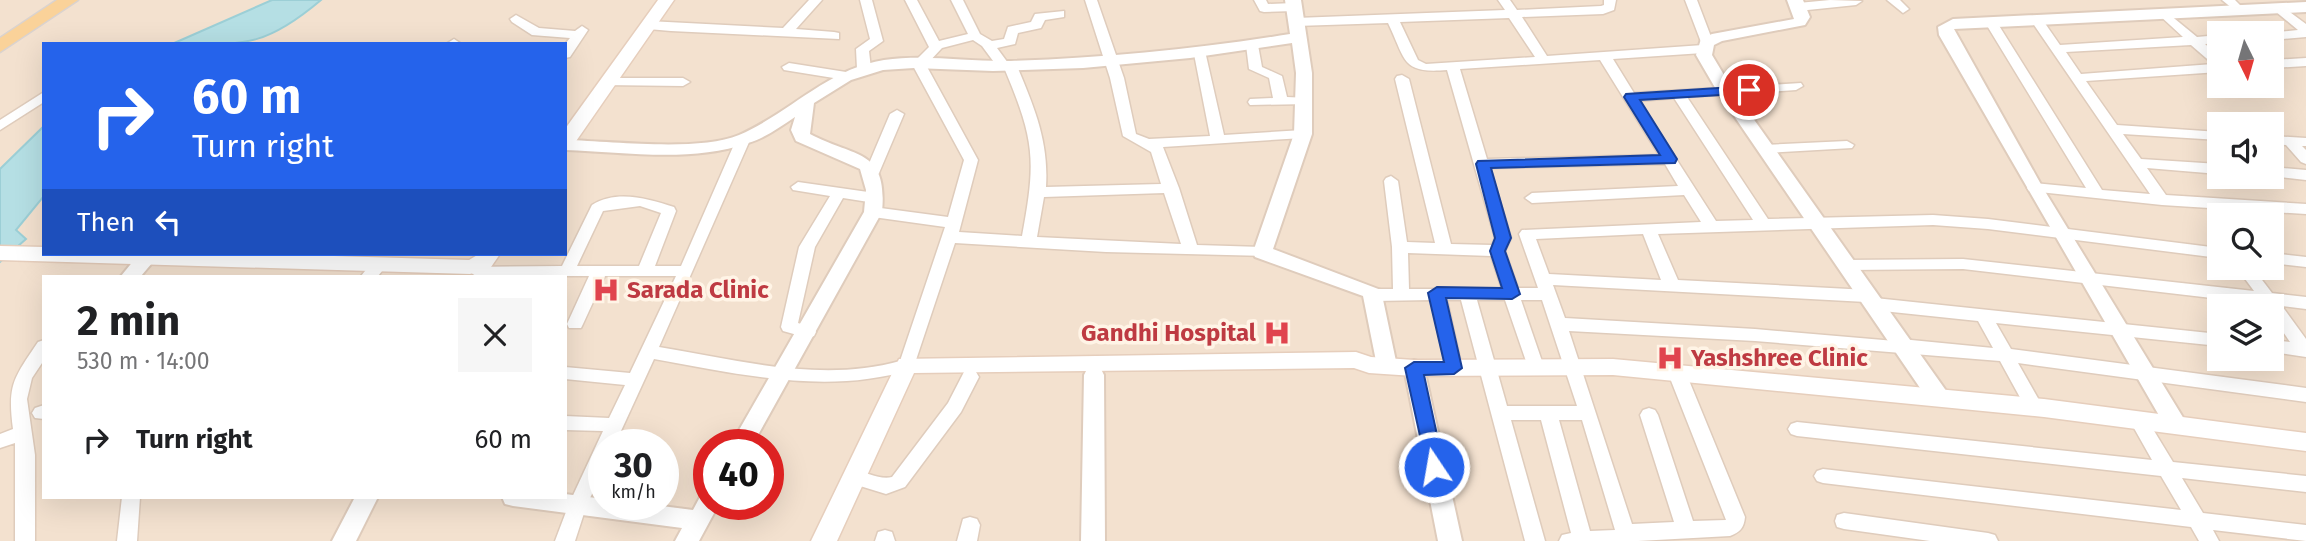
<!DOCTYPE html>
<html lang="en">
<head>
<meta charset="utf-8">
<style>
	:root { --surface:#fff; --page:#f6f6f6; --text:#202124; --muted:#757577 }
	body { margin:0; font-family:"Fira Sans",sans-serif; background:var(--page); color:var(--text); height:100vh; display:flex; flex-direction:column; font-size:26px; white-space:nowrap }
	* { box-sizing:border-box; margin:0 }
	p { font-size:23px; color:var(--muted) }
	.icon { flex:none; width:38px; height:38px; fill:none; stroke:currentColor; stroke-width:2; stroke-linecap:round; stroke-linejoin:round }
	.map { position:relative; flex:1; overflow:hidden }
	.sheet { position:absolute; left:42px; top:275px; width:525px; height:224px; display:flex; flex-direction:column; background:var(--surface); border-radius:0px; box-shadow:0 7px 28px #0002 }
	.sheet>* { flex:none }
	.guide { position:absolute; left:42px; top:42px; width:525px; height:214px; border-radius:0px; box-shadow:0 7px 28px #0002; background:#2563eb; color:#fff; overflow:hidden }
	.needle { width:46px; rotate:175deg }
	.tools { position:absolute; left:2207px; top:21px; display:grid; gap:14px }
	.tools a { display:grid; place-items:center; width:77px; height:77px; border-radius:0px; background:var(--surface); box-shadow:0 7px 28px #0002; font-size:35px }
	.speed { position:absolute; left:588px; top:429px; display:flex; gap:14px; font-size:35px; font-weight:700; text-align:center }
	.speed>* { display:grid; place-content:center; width:91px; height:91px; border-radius:50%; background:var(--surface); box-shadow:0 7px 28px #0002; line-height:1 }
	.speed small { font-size:18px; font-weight:400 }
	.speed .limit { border:10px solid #d22; background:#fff; color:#111 }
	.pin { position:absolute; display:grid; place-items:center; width:60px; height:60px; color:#fff; margin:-30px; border:4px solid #fff; border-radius:50%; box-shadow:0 2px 7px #0007 }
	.me { position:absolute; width:77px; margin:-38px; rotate:348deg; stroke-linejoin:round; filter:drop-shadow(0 0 5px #0008) }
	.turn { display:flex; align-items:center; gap:24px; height:147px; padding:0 35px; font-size:32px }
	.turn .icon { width:91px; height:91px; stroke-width:2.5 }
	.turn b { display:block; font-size:49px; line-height:60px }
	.then { display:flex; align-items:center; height:66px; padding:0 35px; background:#0003; gap:14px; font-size:26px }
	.round { display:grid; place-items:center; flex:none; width:74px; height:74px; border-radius:0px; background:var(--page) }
	.head { display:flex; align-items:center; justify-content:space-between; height:119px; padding:0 35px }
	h1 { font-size:42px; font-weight:700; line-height:52px }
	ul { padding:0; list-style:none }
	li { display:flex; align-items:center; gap:21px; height:91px; padding:0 35px }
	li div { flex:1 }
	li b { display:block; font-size:26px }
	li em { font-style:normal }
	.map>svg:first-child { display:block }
	.residential { fill:#f3e1cf; fill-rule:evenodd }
	.water { fill:#b5dfe4; stroke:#9ccfd6; stroke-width:2 }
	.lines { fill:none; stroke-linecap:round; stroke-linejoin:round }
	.minor-casing { stroke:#dfccbc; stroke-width:3 }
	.tertiary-casing { stroke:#dfccbc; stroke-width:4 }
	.secondary-casing { stroke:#e6cebc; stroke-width:3 }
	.primary-casing { stroke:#dad3cf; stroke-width:3 }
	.minor { fill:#fff; fill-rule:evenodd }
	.tertiary { fill:#fff; fill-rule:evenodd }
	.secondary { fill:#fff; fill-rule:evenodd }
	.primary { fill:#fad299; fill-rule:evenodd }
	.route { fill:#2563eb; stroke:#184099; stroke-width:2 }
	.labels { text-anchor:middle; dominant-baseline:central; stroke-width:7; stroke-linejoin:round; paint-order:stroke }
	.health-label { font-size:24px; font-weight:bold; fill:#be3a42; stroke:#fff4e6; text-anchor:start }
</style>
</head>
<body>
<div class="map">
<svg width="2306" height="541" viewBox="0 0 2306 541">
	<rect width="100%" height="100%" fill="#fcf0e0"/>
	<path class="residential" d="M0,0H2306V541H0ZM2219,33H2272V86H2219ZM44,44H565V254H44ZM2219,124H2272V177H2219ZM2219,215H2272V268H2219ZM44,276H565V497H44ZM2219,306H2272V359H2219ZM604,444H663V504H604ZM709,444H768V504H709Z"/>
	<path class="water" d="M272,0H321C263,49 243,44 172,44Z
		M44,126V196L16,230L26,239L0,262V169Z"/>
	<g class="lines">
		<defs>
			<path id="minor" d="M809,0H822L796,29L834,32L839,33V39L671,31L648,29L642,25L648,21L783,28Z
				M860,0H872L883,41L869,51L871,69L864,73L857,69L856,49L870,39Z
				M905,0H917L939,41L968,34L951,0H963L980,34L992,41L1004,39L1008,27L1031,22L1035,14L1064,11V17L1045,20L1041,28L1018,33L1015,44L997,48L1008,63L1017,66C1034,107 1049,141 1046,187L1161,184L1151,152L1123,136L1110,78L1085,0H1097L1124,78L1136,134L1149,139L1210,136L1194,54L1200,50L1205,51L1224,135L1303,130L1310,134L1303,138L1163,147L1179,188L1197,245L1262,247L1270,252L1267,256L1106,252L955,243L913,369C827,396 740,374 654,359L615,444H604V470L587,504L575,541H555L569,504L603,431L565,430V416L609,418L625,385L565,379V367L630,373L676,276H605L583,324L581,328H569L567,324L589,276H476L468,271L470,267L562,266L592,205C617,189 649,199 674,207L676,211L655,266H681L736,140L743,136L750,140L659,347C737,360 822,383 900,361L945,227L873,217L865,212L873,207L948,217L964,160L912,64L929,47ZM973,40L982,46L999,69L1005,70C1035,141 1036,161 1022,236L959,232L978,160L926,65L942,48ZM1164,193L1181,244L1037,237L1044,197ZM640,206L661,213L639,266H577L603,211Z
				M1254,0H1266L1268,4L1294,3L1300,7L1294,11L1264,12L1260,11Z
				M1498,0H1510L1517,10L1601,6L1604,5V0H1616L1614,10L1603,14L1522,17L1547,56L1703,45L1709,49L1703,53L1613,59L1634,93L1801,83L1803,86L1796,90L1687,97L1768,219L1933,215L1988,219L2219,248V258L1988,229L1933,225L1658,234L1678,280L1868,290L1874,292L1875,298L2219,334V346L1996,323L2011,349L2306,388V402L2018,363L2043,407L2040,412L2034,414L2028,412L2000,361L1755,341L1569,331L1632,524L1674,522L1640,415L1643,410L1649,408L1655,410L1658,415L1693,521L1726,520L1668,373L1671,368H1683L1686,373L1745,517C1744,528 1740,532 1730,536L1638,541H1559L1562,535L1571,533L1541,420H1511L1545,541H1525L1461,300H1447L1462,368L1460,373H1448L1446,368L1431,300L1374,301L1366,295L1374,289H1393L1392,247L1384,181L1386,178L1391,176L1398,181L1407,242L1435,243L1395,79L1397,76L1402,75L1409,79L1451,244L1492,245L1495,238L1447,70C1401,74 1406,60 1388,23L1296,26L1290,22L1296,18L1505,10ZM1509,18L1535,57L1426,64L1418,60L1400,22ZM1600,60L1659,155L1487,159L1460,69ZM1674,98L1753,220L1716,221L1639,101ZM1665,164L1678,186L1532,193L1525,198L1532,203L1684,195L1701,222L1522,230L1519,234L1538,288H1518L1505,251L1511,238L1490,168ZM1643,234L1661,280L1549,274L1536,239ZM1408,253L1491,256L1502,289H1409ZM1553,285L1866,302L1867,308L1873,310L1978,321L1993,348L1901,339L1895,341L1755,329L1565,318ZM1477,300H1505L1528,367L1530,371H1542L1544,367L1521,300H1542L1577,406H1507ZM1559,420H1582L1615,530L1590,531Z
				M1685,0H1697L1713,42L1712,45L1707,46L1701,42Z
				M1830,0L1862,1L1856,5L1798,11L1792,7L1798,3Z
				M1887,0H1900L1909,9L1903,13Z
				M2222,0H2235L2244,9L2238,13Z
				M2279,4L2306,24V37L2272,40V33H2268L2298,30L2275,11L2273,8Z
				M2164,10L2197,37L2219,35V43L2205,44L2219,56V72L2086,81L2117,125L2219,132V140L2123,134L2141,159L2219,164V174L2147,168L2166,195L2306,204V214L2162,205L2029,191L2027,188L2029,185L2034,183L2086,188L1986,24L1988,21H1996L1998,24L2102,190L2150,194L2032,22L2038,18L2042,19L2060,45L2183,37L2158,14ZM2191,45L2213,64L2081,74L2066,52Z
				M516,15L539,28L575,31L582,26L588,30L570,57L565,58V44L570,38L532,35L512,22L510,19Z
				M454,39L460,43L446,44Z
				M1252,41L1258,45L1262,67L1282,76L1287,97L1308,98L1310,101L1308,104L1250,105L1248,102L1250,99L1273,98L1269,78L1249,69L1246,45Z
				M2306,58V66L2272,68V60Z
				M789,63L846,72L853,76L846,80L784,70L782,67Z
				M608,78H683L690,82L683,86L603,85V79Z
				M44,92V102L0,130V120Z
				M897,110L904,114L879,173L877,176H867L865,173L890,114Z
				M2272,136L2306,138V146H2302L2306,150V164L2301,162L2286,145L2272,144Z
				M1847,141L1854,145L1852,148L1765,153L1758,149L1765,145Z
				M2272,167L2306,170V180L2272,176Z
				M798,182L875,193L882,198L875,203L843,198L815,247L798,323L814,328L816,332L814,336L808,338L783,331L781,327L799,247L830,196L793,190L791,187Z
				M2272,253L2306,257V267L2272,263Z
				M1963,259L2254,291L2237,268H2253L2272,293L2306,297V309L2282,306L2306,339V357L2272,352V340L2290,342L2272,316V306L2263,304L1963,269L1846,270L1838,265L1846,260Z
				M379,260L387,265L378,276H361L373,261Z
				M44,340V360L32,378L27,399L35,455V541H15V443L0,448V434L13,429C7,384 14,378 38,342Z
				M970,371L976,372L979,377L961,412L905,487L886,494L847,482L845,477L847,472C862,467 877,481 892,477L948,403L964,372Z
				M44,405V419L35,418L32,413L35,408Z
				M2139,414L2145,416L2173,462L2306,476V492L2182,478L2203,513L2306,525V541L2213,530L2219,541H2199L2191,527L1823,483L1817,481L1814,476L1817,471L1823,469L2181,510L2161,476L1797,436L1791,434L1788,429L1791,424L1797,422L2152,460L2130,421L2133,416Z
				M122,497H140L137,541H117Z
				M1844,513L1988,533L1995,535L1998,541H1930L1844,529L1837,527L1835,521L1837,515Z
				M970,517L977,519L980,525L977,541H957L963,519Z
				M885,530L892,532L895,541H875L878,532Z"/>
			<path id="tertiary" d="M1285,0H1301L1312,73V134L1273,249L1381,290L1397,366L1394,371H1380L1377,366L1363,296L1255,257L1253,252L1294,134L1296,73L1292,43L1190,58L1083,68L993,71L914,68L883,70L851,80L814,103L810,134C855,158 888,148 882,212L753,444H731L864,212L866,190L860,169L796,141L791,130L795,117C780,127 765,138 748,143C692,163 624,152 565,150V140C612,141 698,152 739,135C790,113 827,69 884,60C926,54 969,62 1011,61C1105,58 1198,49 1290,34Z
				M1787,0H1803L1810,17L1805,25L1722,41L1714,45L1712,55L1733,90L1947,392L1950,398L1947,404H1931L1717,91L1696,55L1701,39L1712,34L1794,19Z
				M2306,2V12L1954,29L2043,188L2184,419L2187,425L2184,431L2176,433L2168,431L1939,35L1938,27L1953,19Z
				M139,254L158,256L141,276H121Z
				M1414,360L1421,362L1424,368L1462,541H1438L1404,368L1407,362Z
				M1094,367L1101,369L1104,375L1105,541H1081L1084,375L1087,369Z
				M709,493V504H719L699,541H675L682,528L513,506L505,504L502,497H565V494L604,499V504H646L693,510L701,495Z
				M355,497H378L356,541H332Z"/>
			<path id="secondary" d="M658,0H674L572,147L565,149V129Z
				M0,246L44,247V254H266L469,260L479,254H500L491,267L470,274L0,260Z
				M1356,352L1371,357L1414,360L1613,359L2044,399L2306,433V451L2044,417L1613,375L1414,376L1369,373L1354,368L914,373L837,541H811L899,359Z"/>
			<path id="primary" d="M57,0H78L0,52V38Z"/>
		</defs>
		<use href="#minor" class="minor-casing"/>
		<use href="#tertiary" class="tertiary-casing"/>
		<use href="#secondary" class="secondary-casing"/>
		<use href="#primary" class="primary-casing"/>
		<use href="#minor" class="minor"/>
		<use href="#tertiary" class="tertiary"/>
		<use href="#secondary" class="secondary"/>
		<use href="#primary" class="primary"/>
	</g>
	<path class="route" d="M1749,86L1755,90L1753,93L1640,100L1677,159L1675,163L1491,168L1511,238L1505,251L1520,294L1512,299L1446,298L1462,368L1454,374L1424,375L1444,467L1441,472H1428L1405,368L1414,362H1444L1428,293L1437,287L1502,288L1490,251L1495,238L1476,164L1478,161L1660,155L1624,97L1626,94Z"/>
	<defs>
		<symbol id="hospital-bare" viewBox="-9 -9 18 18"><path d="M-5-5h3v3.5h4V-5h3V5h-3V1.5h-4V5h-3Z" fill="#e0444e" stroke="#fff4e6" stroke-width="2.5" paint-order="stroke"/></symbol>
	</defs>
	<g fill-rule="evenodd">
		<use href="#hospital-bare" x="587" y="271" width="38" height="38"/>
		<use href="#hospital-bare" x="1258" y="314" width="38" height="38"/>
		<use href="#hospital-bare" x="1651" y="339" width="38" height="38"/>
	</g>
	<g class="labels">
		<g class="health-label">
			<text x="627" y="290">Sarada Clinic</text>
			<text x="1256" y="333" text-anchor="end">Gandhi Hospital</text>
			<text x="1691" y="358">Yashshree Clinic</text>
		</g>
	</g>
</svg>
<div class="tools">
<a><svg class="needle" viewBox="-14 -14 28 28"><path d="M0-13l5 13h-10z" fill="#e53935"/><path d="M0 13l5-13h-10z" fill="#757577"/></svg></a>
<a><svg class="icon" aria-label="sound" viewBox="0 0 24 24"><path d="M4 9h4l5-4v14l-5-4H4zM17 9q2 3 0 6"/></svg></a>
<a><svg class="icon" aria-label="search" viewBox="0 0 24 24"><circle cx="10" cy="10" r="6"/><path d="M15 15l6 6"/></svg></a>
<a><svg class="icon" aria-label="layers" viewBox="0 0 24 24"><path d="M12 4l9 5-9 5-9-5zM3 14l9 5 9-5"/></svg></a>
</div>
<div class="speed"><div>30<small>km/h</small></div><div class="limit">40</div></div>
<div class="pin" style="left:1749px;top:90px;background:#d93025"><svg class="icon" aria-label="arrive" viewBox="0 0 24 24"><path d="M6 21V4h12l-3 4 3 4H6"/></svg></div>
<svg class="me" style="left:1434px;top:467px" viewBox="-20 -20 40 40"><circle r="17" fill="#2563eb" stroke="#fff" stroke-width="3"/><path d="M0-11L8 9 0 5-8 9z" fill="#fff"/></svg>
<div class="guide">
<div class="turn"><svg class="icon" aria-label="right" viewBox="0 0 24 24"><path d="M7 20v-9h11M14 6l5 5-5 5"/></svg><div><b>60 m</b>Turn right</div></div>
<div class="then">Then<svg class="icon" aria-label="left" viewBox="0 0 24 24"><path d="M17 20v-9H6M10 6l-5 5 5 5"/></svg></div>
</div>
<section class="sheet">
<div class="head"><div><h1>2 min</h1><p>530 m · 14:00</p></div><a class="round"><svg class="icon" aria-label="close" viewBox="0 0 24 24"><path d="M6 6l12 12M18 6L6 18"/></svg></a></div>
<ul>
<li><svg class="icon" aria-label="right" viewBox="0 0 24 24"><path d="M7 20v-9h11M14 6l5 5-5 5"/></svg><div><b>Turn right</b></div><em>60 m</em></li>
</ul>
</section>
</div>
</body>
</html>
